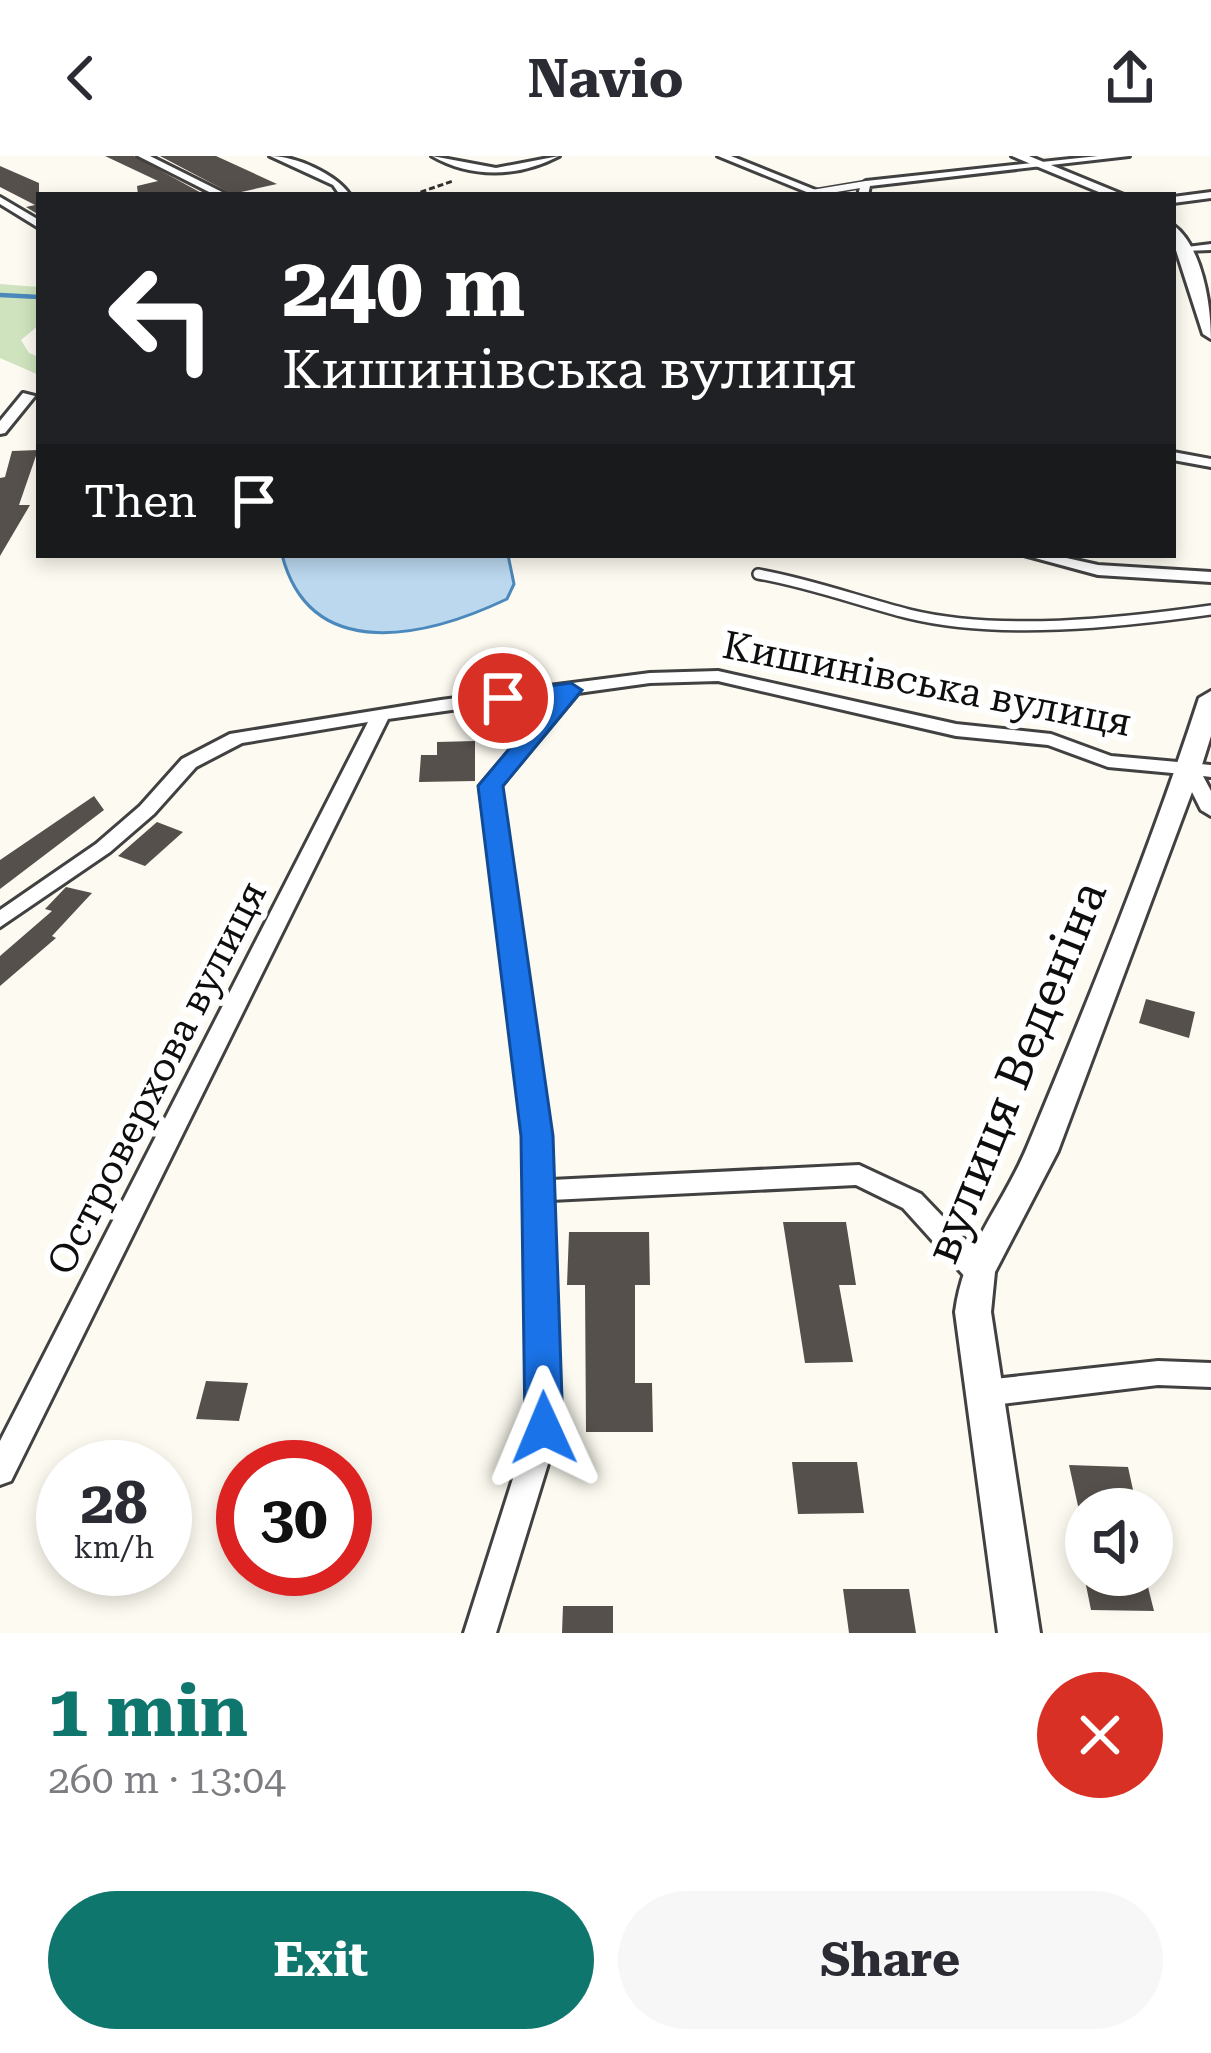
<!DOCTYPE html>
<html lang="en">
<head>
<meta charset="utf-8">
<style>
	:root { --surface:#fff; --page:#f7f7f7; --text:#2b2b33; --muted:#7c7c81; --accent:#0f766e }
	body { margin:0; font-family:"Roboto Serif",serif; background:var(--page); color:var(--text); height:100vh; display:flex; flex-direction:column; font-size:45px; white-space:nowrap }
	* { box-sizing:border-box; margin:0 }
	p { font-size:39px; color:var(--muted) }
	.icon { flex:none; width:66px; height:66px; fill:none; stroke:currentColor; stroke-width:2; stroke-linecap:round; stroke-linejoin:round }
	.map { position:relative; height:1477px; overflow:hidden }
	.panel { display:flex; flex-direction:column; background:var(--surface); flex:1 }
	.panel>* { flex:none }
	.hud { position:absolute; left:36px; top:36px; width:1140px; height:366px; border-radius:0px; box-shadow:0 6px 18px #0003; background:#202124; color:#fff; overflow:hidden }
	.fabs { position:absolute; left:1065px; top:1332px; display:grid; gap:24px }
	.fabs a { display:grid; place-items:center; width:108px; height:108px; border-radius:50%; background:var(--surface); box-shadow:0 6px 18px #0003; font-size:60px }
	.speed { position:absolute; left:36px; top:1284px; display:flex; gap:24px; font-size:60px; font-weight:700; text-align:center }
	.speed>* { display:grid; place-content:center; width:156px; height:156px; border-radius:50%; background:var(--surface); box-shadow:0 6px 18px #0003; line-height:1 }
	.speed small { font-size:30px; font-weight:400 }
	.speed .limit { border:18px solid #d22; background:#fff; color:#111 }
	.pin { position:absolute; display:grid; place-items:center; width:102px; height:102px; color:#fff; margin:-51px; border:6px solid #fff; border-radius:50%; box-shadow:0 3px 12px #0007 }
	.me { position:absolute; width:132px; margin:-66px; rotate:359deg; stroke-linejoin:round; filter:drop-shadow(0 0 9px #0008) }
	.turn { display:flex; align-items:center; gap:42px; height:252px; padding:0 48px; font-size:54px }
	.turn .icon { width:156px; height:156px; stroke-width:2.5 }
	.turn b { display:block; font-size:84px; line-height:102px }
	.then { display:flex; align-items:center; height:114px; padding:0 48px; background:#0003; gap:24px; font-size:45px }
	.round { display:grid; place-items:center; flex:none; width:126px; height:126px; border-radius:63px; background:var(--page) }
	.overview { display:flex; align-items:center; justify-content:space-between; height:204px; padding:0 48px }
	h1 { font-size:72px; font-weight:700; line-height:90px; color:var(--accent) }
	.button { display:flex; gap:24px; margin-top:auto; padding:24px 48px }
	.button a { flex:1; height:138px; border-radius:72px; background:var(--accent); color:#fff; font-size:48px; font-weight:700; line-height:138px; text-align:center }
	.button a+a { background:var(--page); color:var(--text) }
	header { display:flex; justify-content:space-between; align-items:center; height:156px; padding:0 48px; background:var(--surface); font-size:54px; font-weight:700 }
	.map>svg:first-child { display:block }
	.green { fill:#cfe4be }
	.water { fill:#bbd8ef; stroke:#4b88bc; stroke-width:3 }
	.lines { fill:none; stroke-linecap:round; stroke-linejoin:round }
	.stream { stroke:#4b88bc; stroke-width:4.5 }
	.building { fill:#55504c }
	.service-far1-casing { stroke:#414141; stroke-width:9 }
	.service-casing { stroke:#414141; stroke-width:14 }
	.minor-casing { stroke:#414141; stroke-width:6 }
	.tertiary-casing { stroke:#414141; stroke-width:6 }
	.path { stroke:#303030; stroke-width:3; stroke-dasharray:6 3; stroke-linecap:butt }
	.service-far1 { stroke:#fff; stroke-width:6 }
	.service { stroke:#fff; stroke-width:9 }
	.minor { fill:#fff; fill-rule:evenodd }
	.tertiary { fill:#fff; fill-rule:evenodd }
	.route { fill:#1a73e8; stroke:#114b97; stroke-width:3 }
	.labels { text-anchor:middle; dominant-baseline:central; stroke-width:12; stroke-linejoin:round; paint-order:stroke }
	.street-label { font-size:39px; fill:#0e0e0e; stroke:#fff }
	.near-street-label { font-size:48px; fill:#0e0e0e; stroke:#fff }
</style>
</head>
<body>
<header><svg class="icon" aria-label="back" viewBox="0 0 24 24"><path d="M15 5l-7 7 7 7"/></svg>Navio<svg class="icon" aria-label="share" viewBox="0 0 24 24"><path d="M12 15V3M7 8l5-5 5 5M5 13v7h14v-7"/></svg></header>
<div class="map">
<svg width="1211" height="1477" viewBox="0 0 1211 1477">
	<rect width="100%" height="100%" fill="#fdfbf1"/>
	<path class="green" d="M0,128L39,131V169L21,184L29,197L39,201V219L0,202Z"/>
	<path class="water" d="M282,399H508L514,428L507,443C429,480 311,510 282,399Z"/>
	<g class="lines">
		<path class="stream" d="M0,139L39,141"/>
	</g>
	<path class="building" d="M105,0H134L205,39H138L137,30L158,25Z
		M160,0H216L277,28L232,38Z
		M0,10L39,27V59L26,51L35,49L0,31Z
		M38,294L19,349H30L0,400V322L5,321L12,295Z
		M475,585V625L419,626L421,599H437V586Z
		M94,640L104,654L0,733V704Z
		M157,666L183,676L145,710L118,700Z
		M66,731L92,737L52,780L56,782L0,830V800L52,755L45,753Z
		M1146,843L1195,856L1189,882L1139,867Z
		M783,1066H846L856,1129H839L853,1206L805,1207Z
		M569,1076H649L650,1129H635V1227H652L653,1276H586L585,1129H567Z
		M206,1225L248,1227L239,1265L196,1263Z
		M792,1306H857L864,1357L798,1358Z
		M1069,1309L1128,1311L1137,1352L1078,1350Z
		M1084,1419H1145L1154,1455L1091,1454Z
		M843,1433H909L916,1477H849Z
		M563,1450H613V1477H562Z"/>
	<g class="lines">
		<defs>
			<path id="service-far1" d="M812,37L866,28"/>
			<path id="service" d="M758,418C810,427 858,445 909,458C999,480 1120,467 1211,454"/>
			<path id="minor" d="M138,0H150L228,39H215Z
				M270,0C296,0 336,18 350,39H340L333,29Z
				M432,0L496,12L559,0C519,21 472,23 432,0Z
				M718,0H731L828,39H814Z
				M1098,0H1129L870,30L868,39H858L861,28L866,25Z
				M1211,36V42L1173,47V41Z
				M0,41L39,64V72L0,48Z
				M1211,88V94L1184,95L1179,92Z
				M23,237L35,240L5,277L0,278V265Z
				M1173,296L1211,303V311L1173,304Z
				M1024,399H1053L1098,409L1211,416V426L1098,419Z
				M718,515L956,568L1051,578L1111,600L1211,609V621L1203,620L1211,635V660L1201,654L1183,618L1108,611L1048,589L956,580L718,525L650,527L578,537L500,631L549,980L551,1024L859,1009L921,1038L988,1108L991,1116L988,1124L978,1127L968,1124L903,1052L856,1029L551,1044L559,1272L496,1477H464L529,1272L525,980L480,630L557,539L388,563L11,1325L0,1329V1285L368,566L242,587L196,611L154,658L110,696L0,771V754L96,688L140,650L182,603L230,578L441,544L650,517Z
				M1158,1205L1211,1207V1231L1158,1229L985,1250L975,1246L971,1237L975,1228L985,1224Z"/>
			<path id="tertiary" d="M1012,0H1029L1124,39H1106Z
				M1173,69C1202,90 1211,148 1211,183L1203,178L1173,85Z
				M1211,535V580L1201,612L1058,995L995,1116L991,1156L1040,1477H998L955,1156C964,1088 1003,1050 1028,989C1089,842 1150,693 1199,542Z"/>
		</defs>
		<use href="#service-far1" class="service-far1-casing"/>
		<use href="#service" class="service-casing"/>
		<use href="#minor" class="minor-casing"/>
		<use href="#tertiary" class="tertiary-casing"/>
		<path class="path" d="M412,39L453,25"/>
		<use href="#service-far1" class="service-far1"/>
		<use href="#service" class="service"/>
		<use href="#minor" class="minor"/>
		<use href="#tertiary" class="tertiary"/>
	</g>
	<path class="route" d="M571,527L582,534L503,630L553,980L563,1272L557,1284L544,1289L530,1284L525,1272L521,980L478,630L551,543L495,547V537Z"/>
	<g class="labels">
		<g class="street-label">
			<text transform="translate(927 528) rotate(11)">Кишинівська вулиця</text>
			<text transform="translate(157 922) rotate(-63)">Островерхова вулиця</text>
		</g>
		<g class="near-street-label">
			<text transform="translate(1016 916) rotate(-68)">вулиця Веденіна</text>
		</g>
	</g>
</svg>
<div class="fabs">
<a><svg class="icon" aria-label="sound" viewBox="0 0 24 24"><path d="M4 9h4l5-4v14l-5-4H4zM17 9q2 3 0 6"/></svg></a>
</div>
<div class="speed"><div>28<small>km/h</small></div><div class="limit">30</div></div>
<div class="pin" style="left:503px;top:542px;background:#d93025"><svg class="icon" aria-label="arrive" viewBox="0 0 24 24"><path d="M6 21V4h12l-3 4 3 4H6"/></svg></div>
<svg class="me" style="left:544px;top:1272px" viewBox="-20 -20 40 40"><path d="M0-17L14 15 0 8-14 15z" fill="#1a73e8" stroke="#fff" stroke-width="4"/></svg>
<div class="hud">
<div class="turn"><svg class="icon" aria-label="left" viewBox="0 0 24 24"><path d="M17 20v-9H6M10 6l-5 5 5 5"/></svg><div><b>240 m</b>Кишинівська вулиця</div></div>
<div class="then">Then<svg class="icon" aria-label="arrive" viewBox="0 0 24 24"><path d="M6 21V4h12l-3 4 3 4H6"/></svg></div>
</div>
</div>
<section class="panel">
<div class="overview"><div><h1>1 min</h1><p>260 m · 13:04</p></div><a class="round" style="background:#d93025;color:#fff"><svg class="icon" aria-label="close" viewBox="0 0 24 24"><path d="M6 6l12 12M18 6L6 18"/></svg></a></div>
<div class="button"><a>Exit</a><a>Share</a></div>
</section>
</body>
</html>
